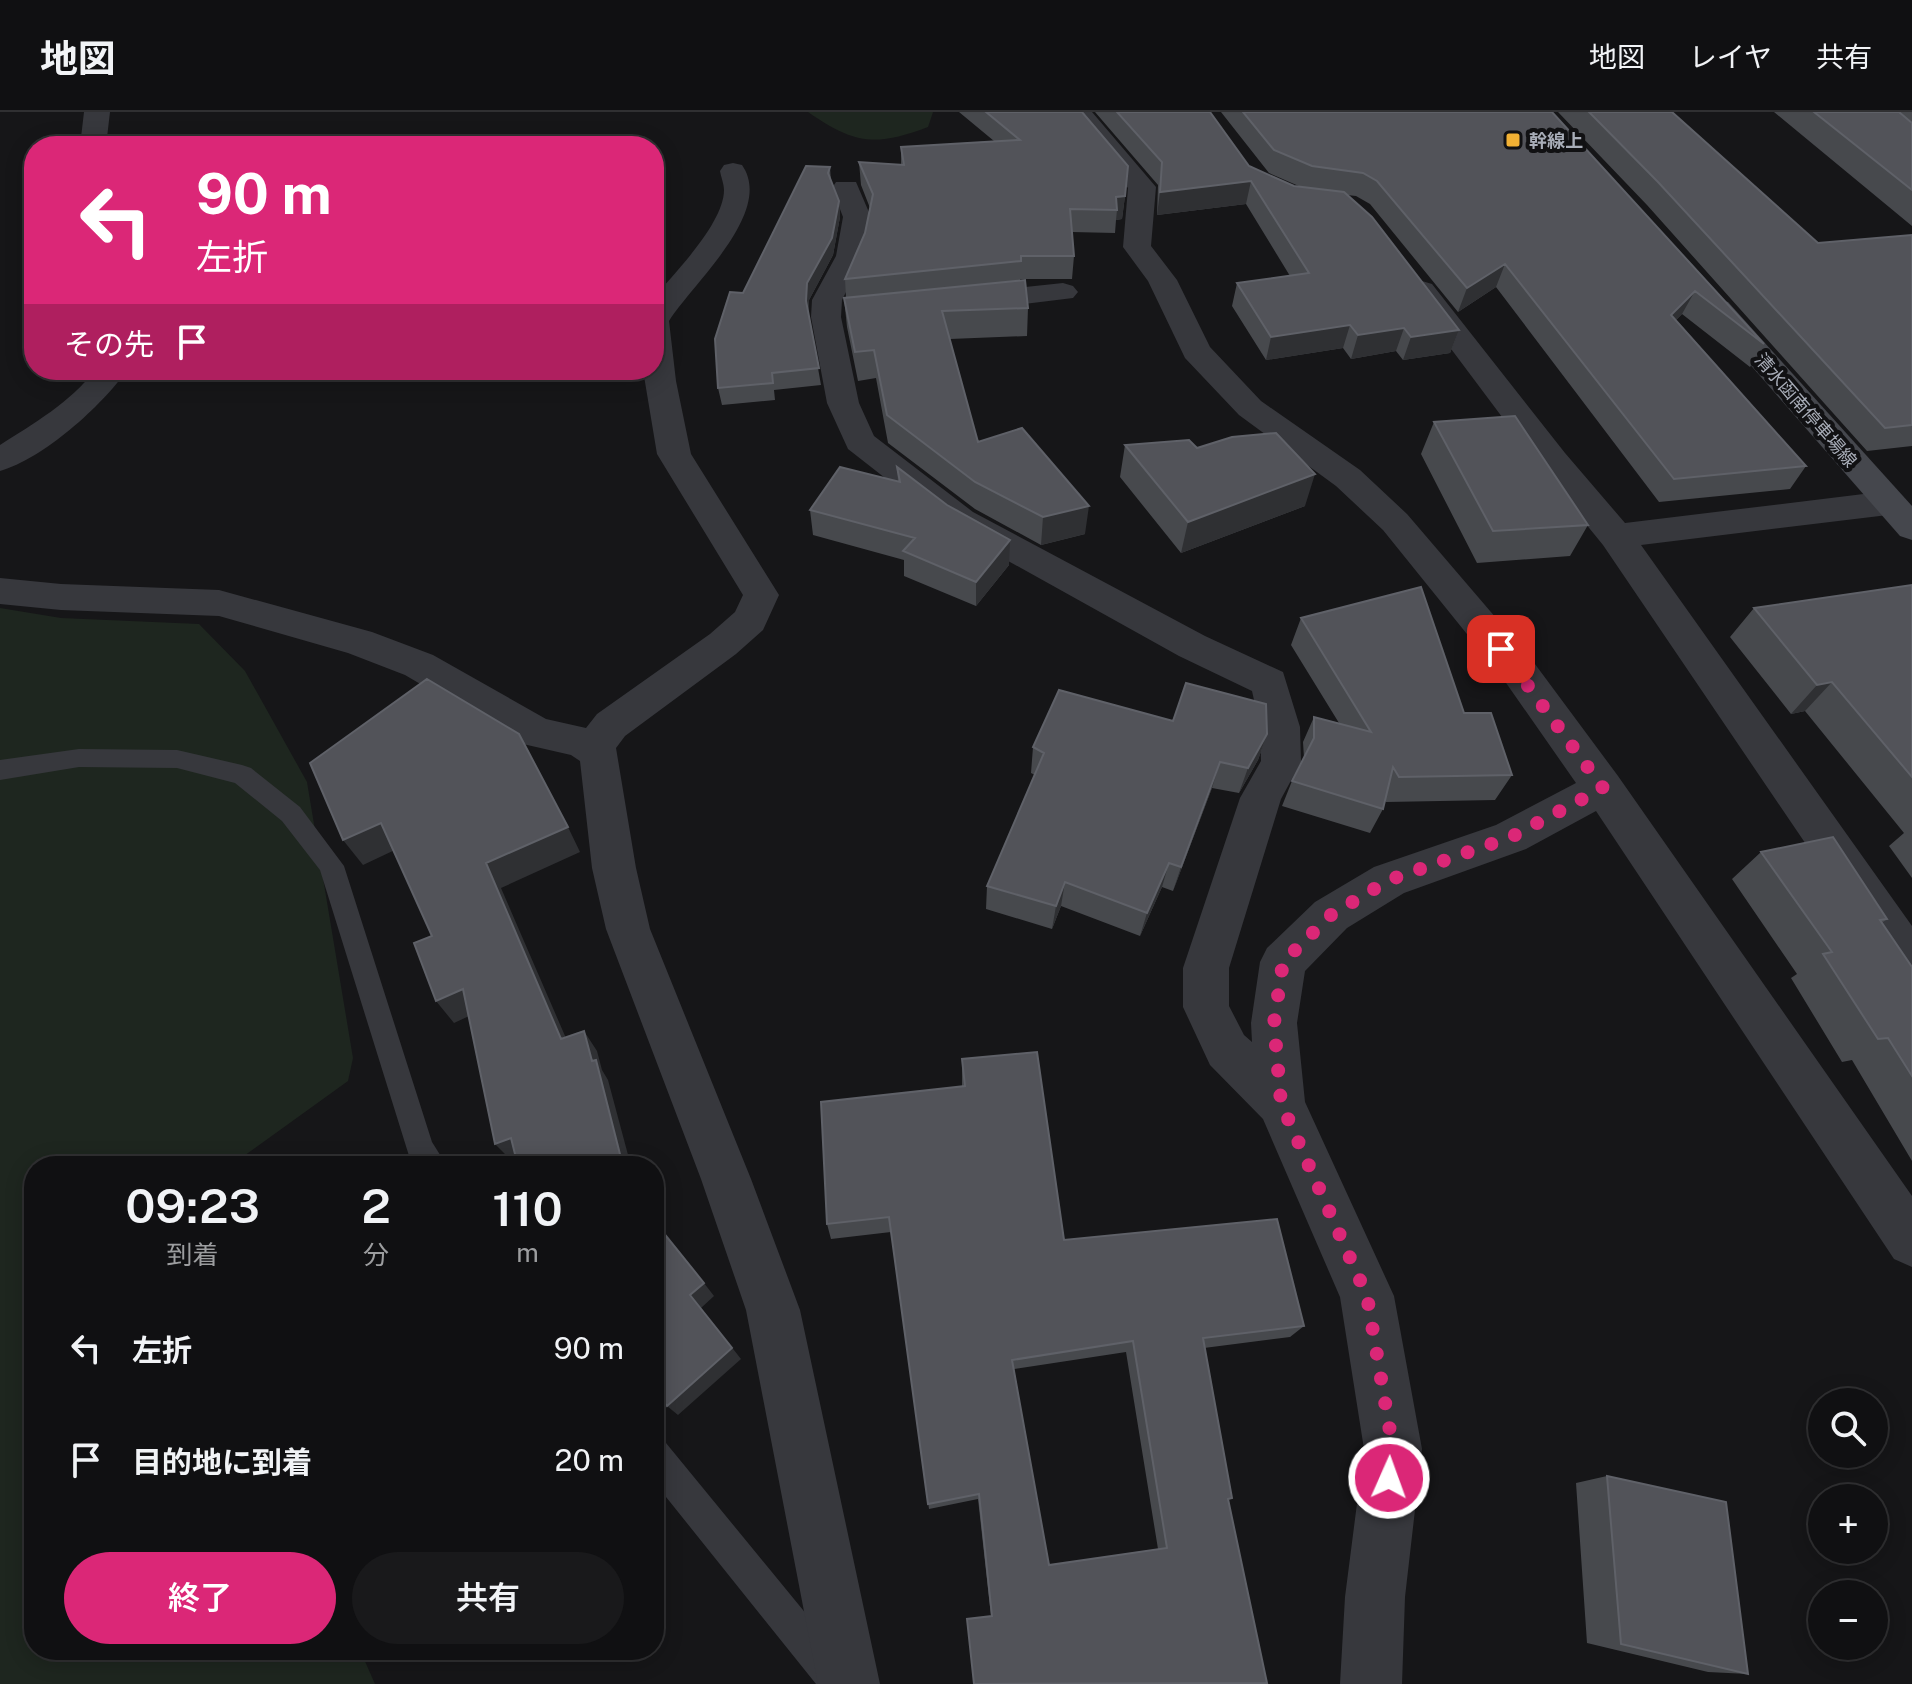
<!DOCTYPE html>
<html lang="ja">
<head>
<meta charset="utf-8">
<style>
	:root { --surface:#101012; --page:#19191b; --text:#f1f3f6; --muted:#9c9d9f; --line:#303032; --accent:#db2777 }
	body { margin:0; font-family:"Public Sans","Noto Sans JP",sans-serif; background:var(--page); color:var(--text); height:100vh; display:flex; flex-direction:column; font-size:30px; white-space:nowrap }
	* { box-sizing:border-box; margin:0 }
	p { font-size:26px; color:var(--muted) }
	.icon { flex:none; width:44px; height:44px; fill:none; stroke:currentColor; stroke-width:2; stroke-linecap:round; stroke-linejoin:round }
	.map { position:relative; flex:1; overflow:hidden }
	.details { position:absolute; left:24px; top:1044px; width:640px; height:504px; display:flex; flex-direction:column; background:var(--surface); border-radius:32px; box-shadow:0 4px 20px #0003,0 0 0 2px var(--line) }
	.details>* { flex:none }
	.hud { position:absolute; left:24px; top:24px; width:640px; height:244px; border-radius:32px; box-shadow:0 4px 20px #0003,0 0 0 2px var(--line); background:#db2777; color:#fff; overflow:hidden }
	.buttons { position:absolute; left:1808px; top:1276px; display:grid; gap:16px }
	.buttons a { display:grid; place-items:center; width:80px; height:80px; border-radius:50%; background:var(--surface); box-shadow:0 4px 20px #0003,0 0 0 2px var(--line); font-size:40px }
	.pin { position:absolute; display:grid; place-items:center; width:68px; height:68px; color:#fff; margin:-34px; border-radius:16px; box-shadow:0 4px 12px #0006 }
	.me { position:absolute; width:88px; margin:-44px; rotate:2deg; stroke-linejoin:round; filter:drop-shadow(0 0 6px #0008) }
	.turn { display:flex; align-items:center; gap:28px; height:168px; padding:0 40px; font-size:36px }
	.turn .icon { width:104px; height:104px; stroke-width:2.5 }
	.turn b { display:block; font-size:56px; line-height:68px }
	.then { display:flex; align-items:center; height:76px; padding:0 40px; background:#0003; gap:16px; font-size:30px }
	.eta { display:flex; justify-content:space-evenly; align-items:center; height:136px; text-align:center }
	.eta b { font-size:48px; font-weight:600; line-height:56px }
	.action { display:flex; gap:16px; margin-top:auto; padding:16px 40px }
	.action a { flex:1; height:92px; border-radius:48px; background:var(--accent); color:#fff; font-size:32px; font-weight:600; line-height:92px; text-align:center }
	.action a+a { background:var(--page); color:var(--text) }
	ul { padding:0; list-style:none }
	li { display:flex; align-items:center; gap:24px; height:112px; padding:0 40px }
	li div { flex:1 }
	li b { display:block; font-size:30px }
	li em { font-style:normal }
	header { display:flex; align-items:center; gap:48px; box-sizing:border-box; height:112px; padding:0 40px; background:var(--surface); border-bottom:2px solid var(--line) }
	header strong { font-size:38px }
	nav { display:flex; gap:44px; margin-inline-start:auto; font-size:28px }
	.map>svg:first-child { display:block }
	.green { fill:#1e261f }
	.lines { fill:none; stroke-linecap:round; stroke-linejoin:round }
	.service { fill:#37383d; fill-rule:evenodd }
	.minor { fill:#37383d; fill-rule:evenodd }
	.secondary { fill:#45474d; fill-rule:evenodd }
	.wall { fill:#47494d; fill-rule:evenodd }
	.shaded-wall { fill:#2f3033 }
	.building { fill:#525359; stroke:#5f6168; stroke-width:2; fill-rule:evenodd }
	.route { stroke:#db2777; stroke-width:14; stroke-dasharray:0 25.2 }
	.poi-dot { fill:#f2b134; stroke:#111113; stroke-width:3 }
	.labels { text-anchor:middle; dominant-baseline:central; stroke-width:8; stroke-linejoin:round; paint-order:stroke }
	.far-poi-label { font-size:18px; font-weight:bold; fill:#a8adb8; stroke:#111113; text-anchor:start }
	.far-street-label { font-size:18px; fill:#a8adb8; stroke:#111113 }
</style>
</head>
<body>
<header>
<strong>地図</strong>
<nav><a>地図</a><a>レイヤ</a><a>共有</a></nav>
</header>
<div class="map">
<svg width="1912" height="1572" viewBox="0 0 1912 1572">
	<rect width="100%" height="100%" fill="#161618"/>
	<path class="green" d="M808,0H933L928,15C875,35 854,32 808,0Z
		M0,496L61,506L199,512L245,559L307,670L353,946L348,969L230,1054H34V1538H360L375,1572H0Z"/>
	<g class="lines">
		<path class="service" d="M79,637L177,638L242,653L251,656L300,695L344,754L432,1030L447,1054H414L410,1047L320,758L282,709L235,671L177,656L79,655L0,668V648Z
			M654,1326L666,1331L853,1559L859,1572H816L654,1370Z"/>
		<path class="minor" d="M84,0H110L106,34H80Z
			M1065,0H1092L1156,75L1151,134L1177,168L1210,235L1261,289L1360,358L1407,402L1532,548L1618,664L1912,1084V1155L1894,1147L1596,699L1526,737L1404,781L1347,816L1305,859L1297,911L1305,990L1394,1184L1422,1337L1405,1485L1402,1572H1340L1345,1485L1364,1337L1340,1185L1263,1007L1210,953L1183,895V856L1240,686L1261,649L1260,615L1252,579L1179,544L949,416L848,337L827,291L811,205L812,188L836,144L843,105L832,76L836,70H856L871,105L864,144L842,188L841,205L859,291L874,324L973,400L1205,524L1283,560L1300,615L1301,650L1281,687L1229,856V894L1244,923L1252,930L1251,911L1260,850L1267,836L1315,790L1374,755L1496,713L1576,671L1504,568L1383,418L1336,374L1239,303L1185,246L1148,169L1123,135L1128,76Z
			M733,51L742,53C775,100 692,172 669,209L676,269L691,342L779,483L763,518L736,542L625,624L616,636L636,756L650,817L751,1067L800,1198L880,1572H818L746,1198L701,1067L606,817L592,756L580,649L571,643L523,632L405,563L348,541L219,504L61,498L0,492V466L61,472L219,478L372,520L433,543L546,607L586,616L597,602L710,522L735,500L743,483L657,342L643,258H654V185C675,161 724,111 724,78C724,72 721,65 720,59L724,53Z
			M1422,169L1432,172L1565,341L1625,411L1888,379L1900,383L1905,391L1900,399L1888,403L1641,433L1912,814V871L1896,865L1603,433L1541,357L1407,178L1412,172Z
			M1063,171L1073,174L1078,180L1073,186L968,199L957,196L953,190L957,184L968,181Z
			M95,258H127C102,294 43,347 0,359V333C33,312 71,290 95,258Z"/>
		<path class="secondary" d="M1717,187L1728,190L1912,394V428L1900,424L1706,202L1702,196L1706,190Z"/>
	</g>
	<path class="wall" d="M959,0H1082L1125,84L1122,107L1116,108L1115,121L1072,120L1074,144L1072,167H1020L1028,196L1027,224L950,227L978,330L1085,422L1041,433L975,397L888,331L876,266L858,269L847,215L844,186H846L845,167L865,121L870,96L861,73L859,50L901,53V35L994,29Z
		M1095,0H1210L1249,54L1294,74L1301,75L1269,61L1221,0H1552L1764,232L1750,255L1682,202L1676,208L1806,354L1790,377L1659,390L1496,175L1458,200L1370,92L1356,84L1347,83L1459,218L1450,241L1403,248L1396,239L1351,247L1343,236L1266,248L1232,194L1237,171L1290,164L1246,92L1157,103L1158,73Z
		M1558,0H1672L1818,131L1912,123V334L1867,339L1647,93Z
		M1774,0H1912V114Z
		M830,55L831,70L839,89L840,105L833,143L809,188L808,200L821,273L774,278L775,288L722,293L718,276L743,181Z
		M1434,310L1588,413L1570,444L1477,451L1421,342Z
		M1125,333L1197,336L1305,394L1181,441L1120,365Z
		M897,355L1009,453L976,494L904,464V448L813,423L810,398L898,370Z
		M1912,473V766L1889,734L1904,721L1805,599L1791,602L1730,525L1754,496Z
		M1301,506L1464,601L1512,663L1495,688L1386,690L1385,688L1383,697L1370,721L1282,694L1292,669L1304,646L1303,630L1314,605L1339,611L1291,533Z
		M1173,609L1267,622L1258,648L1239,681L1212,676L1173,779L1162,775L1140,824L1061,794L1052,817L986,797L987,774L1035,663L1031,661L1033,635Z
		M1761,740L1887,807L1882,811L1912,855V1049L1852,948L1842,950L1791,866L1797,862L1732,767Z
		M962,947L1064,1128L1304,1214L1290,1225L1204,1236L1232,1386L1228,1388L1267,1571L991,1504L978,1387L929,1397L891,1120L831,1127L827,1112L962,974ZM1126,1240L1158,1437L1049,1453L1014,1257Z
		M1607,1364L1748,1562L1708,1560L1587,1531L1576,1371Z"/>
	<path class="shaded-wall" d="M1251,69L1246,92L1157,103L1160,80Z
		M1125,84L1122,107L1116,108L1117,98L1116,85Z
		M839,89L840,105L833,143L809,188L808,206L806,189L807,171Z
		M1505,152L1496,175L1458,200L1467,176Z
		M1695,179L1682,202L1659,226L1671,203Z
		M1350,213L1343,236L1266,248L1271,225Z
		M1404,216L1396,239L1351,247L1358,223Z
		M1459,218L1450,241L1403,248L1411,225Z
		M1315,362L1305,394L1181,441L1188,410Z
		M1089,394L1085,422L1041,433L1043,405Z
		M1010,428L1009,453L976,494V470Z
		M1832,570L1805,599L1791,602L1817,573Z
		M1267,622L1258,648L1239,681L1248,656Z
		M1220,650L1212,676L1173,779L1181,755Z
		M381,711L399,736L363,753L343,728Z
		M568,715L580,740L501,776L575,947L561,927L486,751Z
		M1169,751L1162,775L1140,824L1147,801Z
		M1065,770L1061,794L1052,817L1056,794Z
		M463,877L480,899L454,911L436,889Z
		M584,919L597,939L602,958L608,968L631,1054H623L592,949Z
		M511,1026L528,1044L512,1049L495,1032Z
		M704,1171L714,1184L701,1196L741,1247L678,1303L667,1294L690,1183Z"/>
	<path class="building" d="M986,0H1082L1128,54L1125,84L1116,85L1117,98L1070,97L1074,144H1021V149L845,167L865,121L873,82L859,50L904,53L901,35L1020,28Z
		M1117,0H1210L1249,54L1294,74L1344,80L1372,105L1459,218L1411,225L1404,216L1358,223L1350,213L1271,225L1237,171L1309,161L1251,69L1160,80L1162,50Z
		M1243,0H1552L1764,232L1695,179L1671,203L1806,354L1674,367L1505,152L1467,176L1377,69L1363,61L1312,54L1274,38Z
		M1589,0H1672L1818,131L1912,123V313L1885,316L1658,70Z
		M1814,0H1899L1912,11V78Z
		M806,54L830,55L828,61L839,89L832,126L807,171L806,189L819,256L772,261L773,271L718,276L715,227L730,180L743,181Z
		M1025,168L1028,196L942,199L978,330L1022,316L1089,394L1043,405L975,370L887,303L874,238L855,240L844,186Z
		M1515,304L1588,413L1493,419L1434,310Z
		M1276,321L1315,362L1188,410L1125,333L1189,328L1197,336L1232,325Z
		M840,355L900,370L897,355L947,393L1010,428L976,470L903,439L915,426L810,398Z
		M1912,473V665L1832,570L1817,573L1754,496Z
		M1421,475L1464,601H1491L1512,663L1399,665L1393,655L1383,697L1292,669L1314,626V605L1371,620L1301,506Z
		M427,567L519,622L568,715L486,751L561,927L584,919L592,949L596,948L623,1054H518L511,1026L495,1032L463,877L436,889L414,831L432,824L381,711L343,728L310,651Z
		M1186,571L1266,592L1267,622L1248,656L1220,650L1181,755L1169,751L1147,801L1065,770L1056,794L987,774L1044,641L1033,635L1059,578L1173,609Z
		M1833,725L1887,807L1880,808L1912,855V964L1888,926L1878,927L1823,842L1832,840L1761,740Z
		M1037,940L1064,1128L1277,1107L1304,1214L1203,1226L1232,1386L1228,1387L1267,1571L974,1572L967,1507L992,1504L979,1382L928,1392L889,1105L827,1112L821,990L965,974L962,947ZM1133,1229L1167,1436L1049,1453L1012,1248Z
		M654,1109L704,1171L690,1183L732,1236L667,1294L654,1277Z
		M1607,1364L1726,1390L1748,1562L1621,1532Z"/>
	<g class="lines">
		<path class="route" d="M1389,1366L1393,1337L1367,1184L1281,991L1274,911L1283,850L1331,803L1389,768L1511,725L1603,676L1501,537"/>
	</g>
	<rect class="poi-dot" x="1505" y="20" width="16" height="16" rx="4"/>
	<g class="labels">
		<g class="far-poi-label">
			<text x="1529" y="28">幹線上</text>
		</g>
		<g class="far-street-label">
			<text transform="translate(1806 298) rotate(49)">清水函南停車場線</text>
		</g>
	</g>
</svg>
<div class="buttons">
<a><svg class="icon" aria-label="search" viewBox="0 0 24 24"><circle cx="10" cy="10" r="6"/><path d="M15 15l6 6"/></svg></a>
<a>+</a>
<a>−</a>
</div>
<div class="pin" style="left:1501px;top:537px;background:#d93025"><svg class="icon" aria-label="arrive" viewBox="0 0 24 24"><path d="M6 21V4h12l-3 4 3 4H6"/></svg></div>
<svg class="me" style="left:1389px;top:1366px" viewBox="-20 -20 40 40"><circle r="17" fill="#db2777" stroke="#fff" stroke-width="3"/><path d="M0-11L8 9 0 5-8 9z" fill="#fff"/></svg>
<div class="hud">
<div class="turn"><svg class="icon" aria-label="left" viewBox="0 0 24 24"><path d="M17 20v-9H6M10 6l-5 5 5 5"/></svg><div><b>90 m</b>左折</div></div>
<div class="then">その先<svg class="icon" aria-label="arrive" viewBox="0 0 24 24"><path d="M6 21V4h12l-3 4 3 4H6"/></svg></div>
</div>
<section class="details">
<div class="eta">
<div><b>09:23</b><p>到着</p></div>
<div><b>2</b><p>分</p></div>
<div><b>110</b><p>m</p></div>
</div>
<ul>
<li><svg class="icon" aria-label="left" viewBox="0 0 24 24"><path d="M17 20v-9H6M10 6l-5 5 5 5"/></svg><div><b>左折</b></div><em>90 m</em></li>
<li><svg class="icon" aria-label="arrive" viewBox="0 0 24 24"><path d="M6 21V4h12l-3 4 3 4H6"/></svg><div><b>目的地に到着</b></div><em>20 m</em></li>
</ul>
<div class="action"><a>終了</a><a>共有</a></div>
</section>
</div>
</body>
</html>
